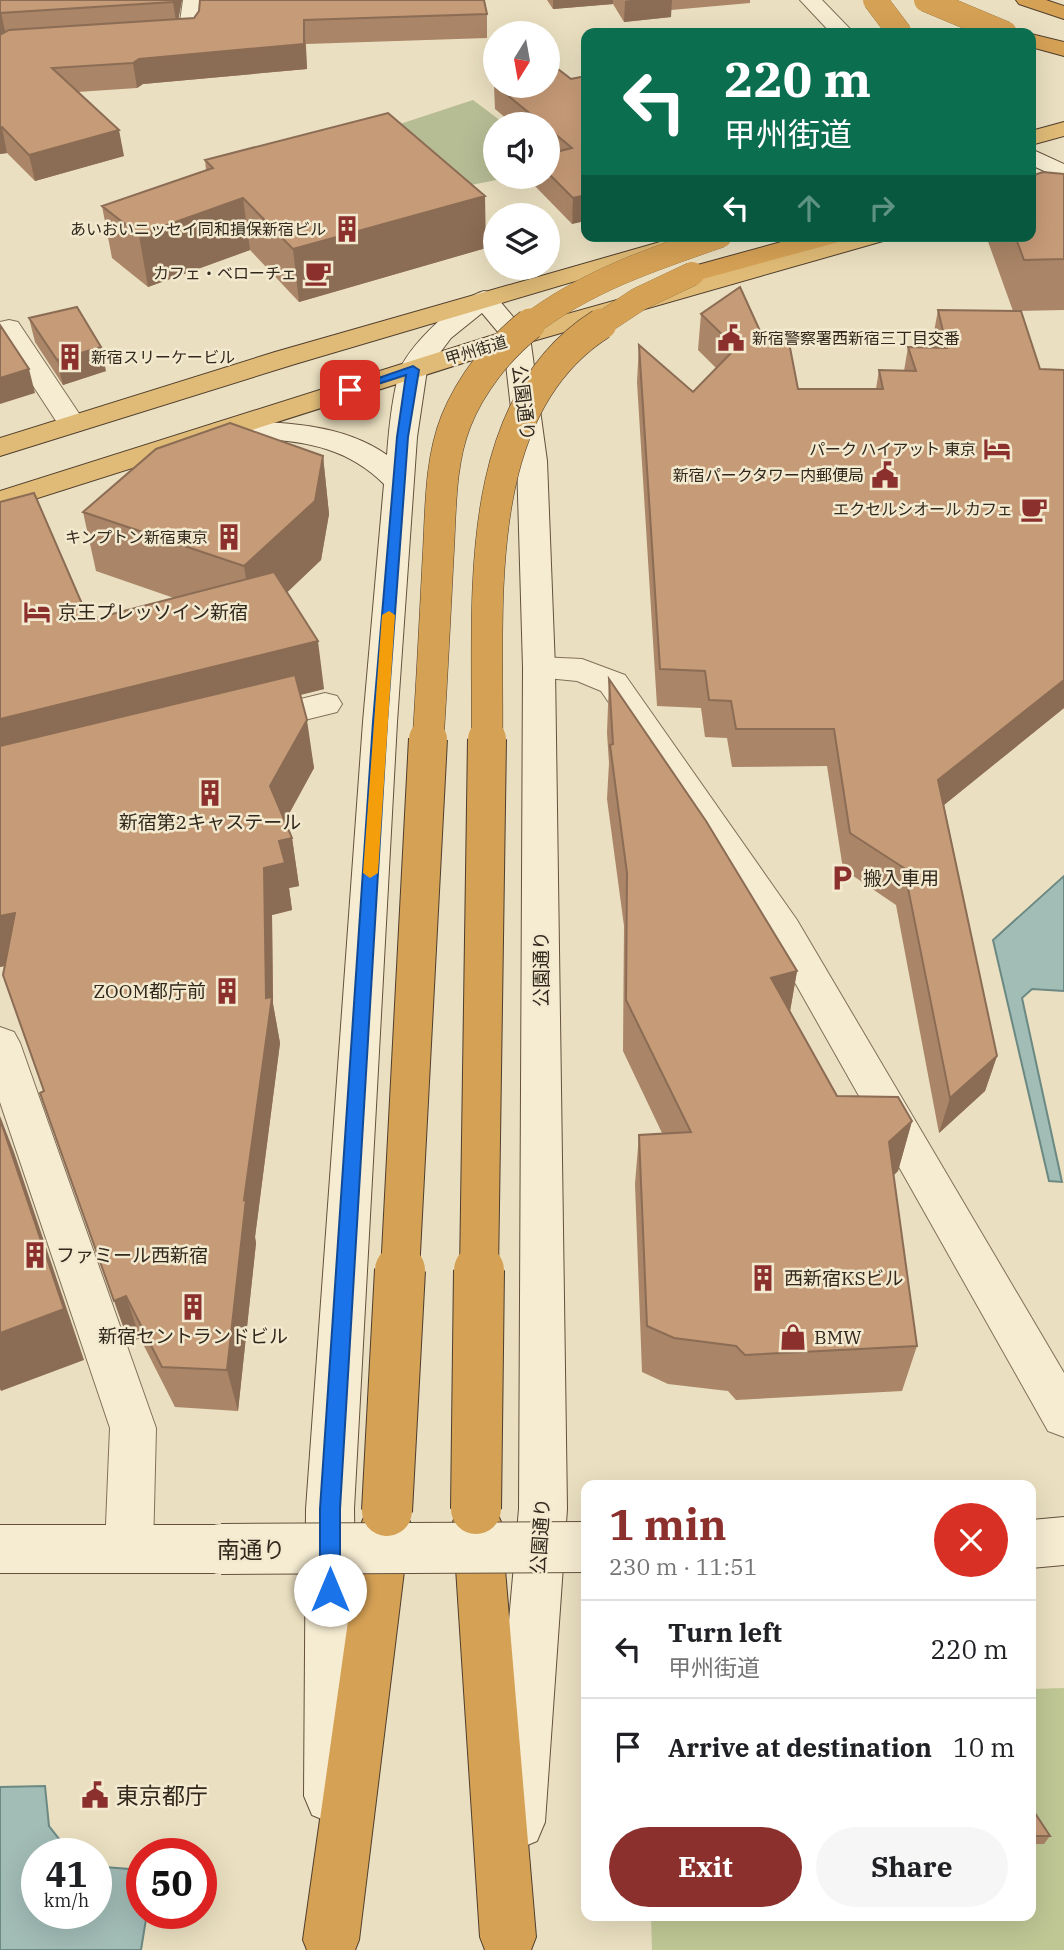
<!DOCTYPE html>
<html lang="en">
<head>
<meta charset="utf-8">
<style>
	:root { --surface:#fff; --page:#f6f6f6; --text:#202124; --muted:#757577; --line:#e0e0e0; --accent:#8c302e }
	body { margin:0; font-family:"IBM Plex Serif","Noto Sans JP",serif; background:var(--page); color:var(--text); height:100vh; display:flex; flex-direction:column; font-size:26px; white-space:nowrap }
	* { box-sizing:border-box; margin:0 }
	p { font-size:23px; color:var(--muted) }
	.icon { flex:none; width:38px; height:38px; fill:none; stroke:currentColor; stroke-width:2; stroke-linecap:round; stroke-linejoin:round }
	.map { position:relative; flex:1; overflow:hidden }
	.side { position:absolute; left:581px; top:1480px; width:455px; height:441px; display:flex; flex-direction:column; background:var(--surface); border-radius:14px; box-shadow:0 7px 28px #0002 }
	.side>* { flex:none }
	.hud { position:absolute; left:581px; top:28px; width:455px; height:214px; border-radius:14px; box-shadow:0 7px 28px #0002; background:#0b6e4f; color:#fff; overflow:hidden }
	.needle { width:46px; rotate:191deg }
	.controls { position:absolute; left:483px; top:21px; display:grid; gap:14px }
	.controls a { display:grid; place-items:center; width:77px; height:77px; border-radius:50%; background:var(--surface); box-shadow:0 7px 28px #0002; font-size:35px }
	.speed { position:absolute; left:21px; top:1838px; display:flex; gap:14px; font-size:35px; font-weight:700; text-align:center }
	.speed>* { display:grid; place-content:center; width:91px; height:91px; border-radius:50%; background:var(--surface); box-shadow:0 7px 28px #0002; line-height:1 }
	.speed small { font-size:18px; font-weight:400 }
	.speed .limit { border:10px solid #d22; background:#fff; color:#111 }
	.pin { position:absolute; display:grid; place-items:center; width:60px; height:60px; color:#fff; margin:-30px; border-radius:14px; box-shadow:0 4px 10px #0006 }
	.me { position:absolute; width:77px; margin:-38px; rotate:0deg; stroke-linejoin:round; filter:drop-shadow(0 0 5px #0008) }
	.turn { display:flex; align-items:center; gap:24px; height:147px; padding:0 28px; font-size:32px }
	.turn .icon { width:91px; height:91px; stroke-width:2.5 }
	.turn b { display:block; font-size:49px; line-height:60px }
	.lanes { display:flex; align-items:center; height:66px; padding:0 28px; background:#0003; justify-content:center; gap:35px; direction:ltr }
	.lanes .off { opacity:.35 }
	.round { display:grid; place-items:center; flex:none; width:74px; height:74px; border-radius:37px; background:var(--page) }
	.overview { display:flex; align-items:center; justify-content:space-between; height:119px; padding:0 28px }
	h1 { font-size:42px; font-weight:800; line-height:52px; color:var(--accent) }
	.button { display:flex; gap:14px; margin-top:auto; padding:14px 28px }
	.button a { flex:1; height:80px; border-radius:42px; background:var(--accent); color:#fff; font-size:28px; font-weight:800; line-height:80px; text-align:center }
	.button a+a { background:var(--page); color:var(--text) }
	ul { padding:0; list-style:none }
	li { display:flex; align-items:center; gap:21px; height:98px; padding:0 28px; border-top:2px solid var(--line) }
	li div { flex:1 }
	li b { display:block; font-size:26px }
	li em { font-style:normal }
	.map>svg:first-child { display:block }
	.green { fill:#bfc795 }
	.cemetery { fill:#b6bc94 }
	.water { fill:#a2bcb6; stroke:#6b8983; stroke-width:2 }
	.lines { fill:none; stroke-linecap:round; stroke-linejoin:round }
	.minor-casing { stroke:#827059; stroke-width:2 }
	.tertiary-casing { stroke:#827059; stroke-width:2 }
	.secondary-casing { stroke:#63513d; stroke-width:2 }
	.trunk-casing { stroke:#4f3e2d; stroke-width:2 }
	.motorway-casing { stroke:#4f3e2d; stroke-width:2 }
	.minor { fill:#f6ecd2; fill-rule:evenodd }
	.tertiary { fill:#f6ecd2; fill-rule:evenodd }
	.secondary { fill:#f6ecd2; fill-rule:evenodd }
	.trunk { fill:#e0bb77; fill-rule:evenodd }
	.motorway { fill:#d5a155; fill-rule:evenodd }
	.secondary-bridge-casing { stroke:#63513d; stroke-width:52; stroke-linecap:butt }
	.motorway-bridge-far3-casing { stroke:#4f3e2d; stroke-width:24; stroke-linecap:butt }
	.motorway-bridge-far2-casing { stroke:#4f3e2d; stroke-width:32; stroke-linecap:butt }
	.motorway-bridge-far1-casing { stroke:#4f3e2d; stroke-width:40; stroke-linecap:butt }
	.motorway-bridge-casing { stroke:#4f3e2d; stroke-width:52; stroke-linecap:butt }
	.secondary-bridge { stroke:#f6ecd2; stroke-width:50 }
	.motorway-bridge-far3 { stroke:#d5a155; stroke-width:24 }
	.motorway-bridge-far2 { stroke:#d5a155; stroke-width:31 }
	.motorway-bridge-far1 { stroke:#d5a155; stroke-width:38 }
	.motorway-bridge { stroke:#d5a155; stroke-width:50 }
	.wall { fill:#aa8567 }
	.shaded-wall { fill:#8b6c54 }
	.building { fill:#c69b78; stroke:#8b6c54; stroke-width:2 }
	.route { fill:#1a73e8; stroke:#114b97; stroke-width:2 }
	.slow { fill:#f59e0b }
	.labels { text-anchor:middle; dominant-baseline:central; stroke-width:5; stroke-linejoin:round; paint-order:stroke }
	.far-poi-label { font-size:16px; fill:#32281d; stroke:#f2e9cf; text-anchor:end }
	.far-street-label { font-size:16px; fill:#32281d; stroke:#f2e9cf }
	.street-label { font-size:19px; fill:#32281d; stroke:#f2e9cf }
	.poi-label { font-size:19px; fill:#32281d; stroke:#f2e9cf; text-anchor:start }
	.near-street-label { font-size:23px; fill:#32281d; stroke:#f2e9cf }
	.near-poi-label { font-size:23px; fill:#32281d; stroke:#f2e9cf; text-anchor:start }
</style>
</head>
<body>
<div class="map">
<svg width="1064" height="1950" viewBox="0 0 1064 1950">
	<rect width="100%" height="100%" fill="#eadfc0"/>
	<path class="green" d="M1064,1688V1950H652L651,1916H1031V1689Z"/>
	<path class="cemetery" d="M473,100L505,124H495V177H511L456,188L400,124Z"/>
	<path class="water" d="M1064,876V991L1032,989L1022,998L1062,1182L1049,1181L993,940Z
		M45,1786L49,1826L70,1853H37V1913H96V1864L104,1867L142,1870V1913H147L141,1950H0V1787Z"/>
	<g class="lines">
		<defs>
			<path id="minor" d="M183,0H203L200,35L197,40L153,43L145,42L142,37L145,32L179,29Z
				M9,320L18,322L86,424L82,430L72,433L62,430L58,424L0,335V322Z
				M325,693L337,696L342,704L337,712L252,733L240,730L235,722L240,714Z
				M0,1027L14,1032L20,1043L156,1428L153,1549L146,1566L129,1573L112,1566L105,1549L110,1428L0,1102Z"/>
			<path id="tertiary" d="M800,0H822L854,33H831Z
				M539,657L582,659L625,675L797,920L1064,1373V1437L1048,1431L771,940L601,691L577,681L527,676L523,668L527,660Z"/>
			<path id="secondary" d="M1031,149L1064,164V180L1031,165Z
				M484,291L493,293L530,337L547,461L555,668L567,1509L545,1822L537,1841L518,1849L499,1841L491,1822L519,1509L523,668L517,461L503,338L482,313L451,338L427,370L417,437L397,722L354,1509L358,1796L350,1815L331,1823L312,1815L304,1796L306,1509L363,722L384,484C350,450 309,441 261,439C245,438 229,440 213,436L209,430L213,424L223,421C277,422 341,422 387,455C389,428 392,399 399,373C405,348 460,297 484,291Z
				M1064,1517V1565L1031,1568V1520Z
				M0,1525H221L238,1532L245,1549L238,1566L221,1573H0Z"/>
			<path id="trunk" d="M1064,122V136L1031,145V131Z
				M681,236L687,238L691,243L687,248L295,364L0,456V438L275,352Z
				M845,236H886L883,241L526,343L0,510V491L506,331Z"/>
			<path id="motorway" d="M1016,0H1046L1064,6V19L1019,4Z
				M1031,34L1064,42V56L1031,47Z
				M803,236H845L842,241L692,282L683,279L679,274L683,269Z
				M386,1499L403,1506L410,1522L359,1940L355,1950H307L303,1940L362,1522L369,1506Z
				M477,1499L494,1506L501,1522L536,1937L531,1950H485L480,1937L453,1522L460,1506Z"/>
		</defs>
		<use href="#minor" class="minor-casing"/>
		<use href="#tertiary" class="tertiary-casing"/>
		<use href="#secondary" class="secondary-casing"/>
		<use href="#trunk" class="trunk-casing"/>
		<use href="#motorway" class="motorway-casing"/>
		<use href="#minor" class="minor"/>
		<use href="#tertiary" class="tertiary"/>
		<use href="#secondary" class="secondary"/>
		<use href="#trunk" class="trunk"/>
		<use href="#motorway" class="motorway"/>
		<defs>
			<path id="secondary-bridge" d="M221,1549L586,1547"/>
			<path id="motorway-bridge-far3" d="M875,0L900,33
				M926,0L1005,33
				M528,326C585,282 652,259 720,236
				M598,326L639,299L692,274"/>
			<path id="motorway-bridge-far2" d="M428,741C432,680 435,619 438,559C441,513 439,464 456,421C471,384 499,348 530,324
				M487,741C489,605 468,408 601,324"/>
			<path id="motorway-bridge-far1" d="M400,1272L428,739
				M479,1272L487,739"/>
			<path id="motorway-bridge" d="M476,1509L479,1270
				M387,1511L400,1270"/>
		</defs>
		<use href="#secondary-bridge" class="secondary-bridge-casing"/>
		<use href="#motorway-bridge-far3" class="motorway-bridge-far3-casing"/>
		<use href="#motorway-bridge-far2" class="motorway-bridge-far2-casing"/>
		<use href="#motorway-bridge-far1" class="motorway-bridge-far1-casing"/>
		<use href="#motorway-bridge" class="motorway-bridge-casing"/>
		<use href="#secondary-bridge" class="secondary-bridge"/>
		<use href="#motorway-bridge-far3" class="motorway-bridge-far3"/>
		<use href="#motorway-bridge-far2" class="motorway-bridge-far2"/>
		<use href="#motorway-bridge-far1" class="motorway-bridge-far1"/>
		<use href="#motorway-bridge" class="motorway-bridge"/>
	</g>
	<path class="wall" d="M0,0H182L178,19L487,14V38L306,44L307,69L143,84L137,88L77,92L124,156L35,181L7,153L0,154Z
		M547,0H750V3L671,10V17L624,22L613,4L553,9Z
		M586,76L572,224L532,183V177H548V124H513L495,109L494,85L571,79Z
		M205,160L486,248L299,302L250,250L148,287L112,258L102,206L206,170Z
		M1064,174V310L1013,311L986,236H1031Z
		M938,310L1040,369L1064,370V708L944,805L997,1056L985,1091L939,1133L896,905L843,869L827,766L732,767L727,738L705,737L701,708L657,706L637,382L639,345L693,392L716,368L698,350L701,314L760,331L798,389H876L879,370L904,371L908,347L931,348Z
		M29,318L106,371L63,385L35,342Z
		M323,456L329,514L321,560L287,592L324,689L300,695L314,768L285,821L292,838L299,886L289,888L292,910L272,915L273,1004L280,1043L255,1237L256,1243L238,1411L175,1407L140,1338L129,1343L44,1091L4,966L0,967V502L89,620L174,598L96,571L83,512Z
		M609,679L797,971L790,1011L837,1096L912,1121L898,1171L893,1176L917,1346L902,1391L736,1400L728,1391L668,1384L642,1372L635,1184L639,1135L662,1133L623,1051L624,926L607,799L609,763L607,733Z
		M1031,1807L1050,1836L1044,1844H1031Z"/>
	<path class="shaded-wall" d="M174,0H182L177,27L173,2Z
		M553,0H613V4L553,9Z
		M631,0H672L671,17L624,22L625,1Z
		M1,12L6,36L0,39V13Z
		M304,20L307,69L143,84L137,88L133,63L139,59Z
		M0,127H2L7,153L0,154Z
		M119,130L124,156L35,181L29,155Z
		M586,195V221L572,224L573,198Z
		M485,196L486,248L299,302L293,249Z
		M243,198L250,250L148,287L139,235Z
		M101,347L106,371L63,385L57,360Z
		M29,369L35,393L0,404V378Z
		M323,456L329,514L321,560L253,625L244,566Z
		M318,641L324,689L0,770V719Z
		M1064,680V708L929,817L938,780Z
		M307,720L314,768L278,834L270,786Z
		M292,838L299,886L289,888L292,910L272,915L273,1004L280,1043L255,1237L256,1243L238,1411L227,1370L266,998L264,868L279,841Z
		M15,913L30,960L0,967V916Z
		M797,971L788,1023L771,978Z
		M997,1056L985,1091L939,1133L950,1098Z
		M0,1116L14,1152L84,1360L1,1391L0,1389Z
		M912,1121L898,1171L875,1192L889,1142Z
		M126,1296L140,1338L129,1343L114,1301Z"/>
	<path class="building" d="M0,0H174L173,2L0,13Z
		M200,0H484L487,14L304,20V44L139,59L133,63L52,68L119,130L29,155L2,127H0V35L9,30L194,18L199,11Z
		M558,69L571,79L586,76V195L573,198L548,173V154L572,148L548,128V124H543L496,86H548V72Z
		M388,113L485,196L293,249L243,198L139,235L102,206L213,168L205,160Z
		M1043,172L1064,174V259L1024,260L1015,236H1031V176Z
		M740,287L760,331L787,332L798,389H883L879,370L916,371L908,347L947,348L938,310L1021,311L1040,369L1064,370V680L938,780L997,1056L950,1098L904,868L850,833L834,729H736L731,701L709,700L705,671L660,669L639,345L693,392L736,348L701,314Z
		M77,307L101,347L57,360L29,318Z
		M0,325L29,369L0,378Z
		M230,423L323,456L315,501L244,566L83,512L156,449Z
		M34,493L89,620L274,572L318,641L0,719V502Z
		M295,675L307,720L270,786L292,838L279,841L285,863L264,868L266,998L272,997L244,1200L246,1199L227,1370L162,1367L126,1296L114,1301L40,1093L44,1091L3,975L15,913L0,916V746Z
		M609,679L706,821L797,971L771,978L837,1096L898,1097L912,1121L889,1142L917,1346L745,1355L736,1346L674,1338L647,1326L639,1135L691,1132L626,1000L627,873L610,745L613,744Z
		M0,1119L64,1309L0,1333Z
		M1031,1807L1050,1836H1031Z"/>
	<path class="route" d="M413,366L419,370L408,437L387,722L340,1509V1590L337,1597L330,1600L323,1597L320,1590V1509L373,722L397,437L406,375L350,393L344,390Z"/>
	<path class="slow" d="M389,611L395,615L378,873L370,878L363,873L382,615Z"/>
	<defs>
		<symbol id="building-bare" viewBox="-9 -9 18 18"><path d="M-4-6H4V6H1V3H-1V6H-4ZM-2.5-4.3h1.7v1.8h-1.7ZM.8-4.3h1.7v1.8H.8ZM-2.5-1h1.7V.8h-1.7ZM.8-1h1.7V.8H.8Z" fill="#8c302e" stroke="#f2e9cf" stroke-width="2.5" paint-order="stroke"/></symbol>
		<symbol id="cafe-bare" viewBox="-9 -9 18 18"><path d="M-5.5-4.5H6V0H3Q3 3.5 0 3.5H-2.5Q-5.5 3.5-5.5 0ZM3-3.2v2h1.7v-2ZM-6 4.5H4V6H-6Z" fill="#8c302e" stroke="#f2e9cf" stroke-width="2.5" paint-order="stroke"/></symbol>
		<symbol id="civic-bare" viewBox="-9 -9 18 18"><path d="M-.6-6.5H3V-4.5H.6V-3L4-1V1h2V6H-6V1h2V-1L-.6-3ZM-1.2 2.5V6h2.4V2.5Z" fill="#8c302e" stroke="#f2e9cf" stroke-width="2.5" paint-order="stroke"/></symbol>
		<symbol id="hotel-bare" viewBox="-9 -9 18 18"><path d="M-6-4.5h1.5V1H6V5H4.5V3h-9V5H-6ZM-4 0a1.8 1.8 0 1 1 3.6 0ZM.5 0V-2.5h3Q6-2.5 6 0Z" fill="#8c302e" stroke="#f2e9cf" stroke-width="2.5" paint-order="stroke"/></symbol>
		<symbol id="parking-bare" viewBox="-9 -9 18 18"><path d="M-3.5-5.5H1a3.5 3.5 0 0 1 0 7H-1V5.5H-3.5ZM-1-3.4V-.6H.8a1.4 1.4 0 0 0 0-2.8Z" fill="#8c302e" stroke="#f2e9cf" stroke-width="2.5" paint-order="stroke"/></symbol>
		<symbol id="shop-bare" viewBox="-9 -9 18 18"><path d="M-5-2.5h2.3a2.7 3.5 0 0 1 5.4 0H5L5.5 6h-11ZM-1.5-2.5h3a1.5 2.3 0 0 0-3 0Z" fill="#8c302e" stroke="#f2e9cf" stroke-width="2.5" paint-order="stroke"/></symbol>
	</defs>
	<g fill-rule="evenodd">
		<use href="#building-bare" x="328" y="210" width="38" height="38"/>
		<use href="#cafe-bare" x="299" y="254" width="38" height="38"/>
		<use href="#civic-bare" x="712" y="319" width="38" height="38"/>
		<use href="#building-bare" x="51" y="338" width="38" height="38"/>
		<use href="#hotel-bare" x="978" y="430" width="38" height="38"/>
		<use href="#civic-bare" x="866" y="456" width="38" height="38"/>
		<use href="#cafe-bare" x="1015" y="490" width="38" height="38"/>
		<use href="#building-bare" x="210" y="518" width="38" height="38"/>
		<use href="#hotel-bare" x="18" y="593" width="38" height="38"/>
		<use href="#building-bare" x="191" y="774" width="38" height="38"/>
		<use href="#parking-bare" x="823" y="859" width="38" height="38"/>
		<use href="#building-bare" x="208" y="972" width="38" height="38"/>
		<use href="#building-bare" x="16" y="1236" width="38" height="38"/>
		<use href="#building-bare" x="744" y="1259" width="38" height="38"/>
		<use href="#building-bare" x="174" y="1288" width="38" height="38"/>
		<use href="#shop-bare" x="774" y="1318" width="38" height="38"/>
		<use href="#civic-bare" x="76" y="1776" width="38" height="38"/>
	</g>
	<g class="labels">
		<g class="far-poi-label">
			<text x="326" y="229">あいおいニッセイ同和損保新宿ビル</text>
			<text x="297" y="273">カフェ・ベローチェ</text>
			<text x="752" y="338" text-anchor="start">新宿警察署西新宿三丁目交番</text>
			<text x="91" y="357" text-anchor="start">新宿スリーケービル</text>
			<text x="976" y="449">パーク ハイアット 東京</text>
			<text x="864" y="475">新宿パークタワー内郵便局</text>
			<text x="1013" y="509">エクセルシオール カフェ</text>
			<text x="208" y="537">キンプトン新宿東京</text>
		</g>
		<g class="far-street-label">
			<text transform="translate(476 350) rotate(-17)">甲州街道</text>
		</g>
		<g class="street-label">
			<text transform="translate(524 403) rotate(83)">公園通り</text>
			<text transform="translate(541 969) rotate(-90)">公園通り</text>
			<text transform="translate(540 1536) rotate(-86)">公園通り</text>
		</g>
		<g class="poi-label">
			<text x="58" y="612">京王プレッソイン新宿</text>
			<text x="210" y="822" text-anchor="middle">新宿第2キャステール</text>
			<text x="863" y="878">搬入車用</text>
			<text x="206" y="991" text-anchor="end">ZOOM都庁前</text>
			<text x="56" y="1255">ファミール西新宿</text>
			<text x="784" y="1278">西新宿KSビル</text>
			<text x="193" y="1336" text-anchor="middle">新宿セントランドビル</text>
			<text x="814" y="1337">BMW</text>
		</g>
		<g class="near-street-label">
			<text x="251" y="1549">南通り</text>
		</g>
		<g class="near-poi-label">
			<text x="116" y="1795">東京都庁</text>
		</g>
	</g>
</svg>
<div class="controls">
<a><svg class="needle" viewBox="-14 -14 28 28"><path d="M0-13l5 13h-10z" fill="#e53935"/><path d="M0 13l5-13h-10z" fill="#757577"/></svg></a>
<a><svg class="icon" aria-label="sound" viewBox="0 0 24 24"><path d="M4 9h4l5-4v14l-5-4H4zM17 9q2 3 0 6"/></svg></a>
<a><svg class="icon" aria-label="layers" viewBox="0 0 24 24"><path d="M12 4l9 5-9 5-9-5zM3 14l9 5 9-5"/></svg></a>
</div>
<div class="speed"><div>41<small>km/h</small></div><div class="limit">50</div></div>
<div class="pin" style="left:350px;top:390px;background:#d93025"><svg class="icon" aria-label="arrive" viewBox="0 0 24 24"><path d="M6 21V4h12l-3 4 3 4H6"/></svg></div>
<svg class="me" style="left:330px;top:1590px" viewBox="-20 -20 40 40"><circle r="19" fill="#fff"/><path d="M0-13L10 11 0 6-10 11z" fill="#1a73e8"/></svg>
<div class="hud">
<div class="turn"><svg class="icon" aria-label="left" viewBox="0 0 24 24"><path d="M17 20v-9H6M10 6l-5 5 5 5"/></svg><div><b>220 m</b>甲州街道</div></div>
<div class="lanes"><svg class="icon" aria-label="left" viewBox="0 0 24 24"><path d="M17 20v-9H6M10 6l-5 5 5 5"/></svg><svg class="icon off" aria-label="ahead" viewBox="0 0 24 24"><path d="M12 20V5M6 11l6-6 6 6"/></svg><svg class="icon off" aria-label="right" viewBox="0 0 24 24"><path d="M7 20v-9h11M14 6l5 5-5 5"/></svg></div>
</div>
<section class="side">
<div class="overview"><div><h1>1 min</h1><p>230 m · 11:51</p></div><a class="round" style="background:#d93025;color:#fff"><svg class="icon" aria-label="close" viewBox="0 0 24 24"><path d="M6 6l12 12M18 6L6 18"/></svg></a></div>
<ul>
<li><svg class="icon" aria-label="left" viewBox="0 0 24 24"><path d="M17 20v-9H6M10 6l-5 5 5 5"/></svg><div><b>Turn left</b><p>甲州街道</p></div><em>220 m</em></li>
<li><svg class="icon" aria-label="arrive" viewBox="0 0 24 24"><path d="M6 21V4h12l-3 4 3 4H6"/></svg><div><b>Arrive at destination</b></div><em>10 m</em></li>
</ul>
<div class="button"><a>Exit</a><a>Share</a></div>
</section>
</div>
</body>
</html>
